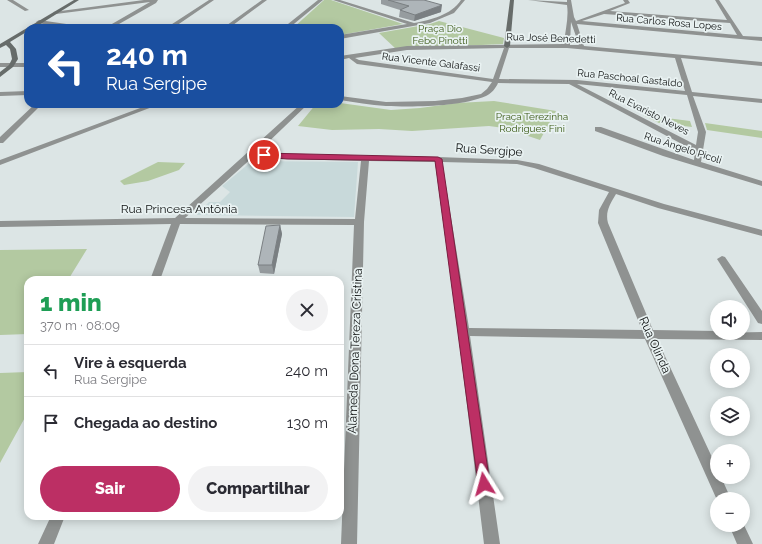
<!DOCTYPE html>
<html lang="pt">
<head>
<meta charset="utf-8">
<style>
	:root { --surface:#fff; --page:#f2f2f3; --text:#2b2b33; --muted:#7c7c81; --line:#e1e1e2; --accent:#bc2f64 }
	body { margin:0; font-family:Raleway,sans-serif; background:var(--page); color:var(--text); height:100vh; display:flex; flex-direction:column; font-size:15px; white-space:nowrap }
	* { box-sizing:border-box; margin:0 }
	p { font-size:13px; color:var(--muted) }
	.icon { flex:none; width:22px; height:22px; fill:none; stroke:currentColor; stroke-width:2; stroke-linecap:round; stroke-linejoin:round }
	.map { position:relative; flex:1; overflow:hidden }
	.drawer { position:absolute; left:24px; top:276px; width:320px; height:244px; display:flex; flex-direction:column; background:var(--surface); border-radius:12px; box-shadow:0 2px 10px #0003 }
	.drawer>* { flex:none }
	.banner { position:absolute; left:24px; top:24px; width:320px; height:84px; border-radius:12px; box-shadow:0 2px 10px #0003; background:#1a4fa0; color:#fff; overflow:hidden }
	.fabs { position:absolute; left:710px; top:300px; display:grid; gap:8px }
	.fabs a { display:grid; place-items:center; width:40px; height:40px; border-radius:50%; background:var(--surface); box-shadow:0 2px 10px #0003; font-size:20px }
	.pin { position:absolute; display:grid; place-items:center; width:34px; height:34px; color:#fff; margin:-17px; border:2px solid #fff; border-radius:50%; box-shadow:0 1px 4px #0007 }
	.me { position:absolute; width:44px; margin:-22px; rotate:352deg; stroke-linejoin:round; filter:drop-shadow(0 0 3px #0008) }
	.turn { display:flex; align-items:center; gap:14px; height:84px; padding:0 16px; font-size:18px }
	.turn .icon { width:52px; height:52px; stroke-width:2.5 }
	.turn b { display:block; font-size:28px; line-height:34px }
	.round { display:grid; place-items:center; flex:none; width:42px; height:42px; border-radius:21px; background:var(--page) }
	.headline { display:flex; align-items:center; justify-content:space-between; height:68px; padding:0 16px }
	h1 { font-size:24px; font-weight:800; line-height:30px; color:#1e9e55 }
	.button { display:flex; gap:8px; margin-top:auto; padding:8px 16px }
	.button a { flex:1; height:46px; border-radius:24px; background:var(--accent); color:#fff; font-size:16px; font-weight:800; line-height:46px; text-align:center }
	.button a+a { background:var(--page); color:var(--text) }
	ul { padding:0; list-style:none }
	li { display:flex; align-items:center; gap:12px; height:52px; padding:0 16px; border-top:1px solid var(--line) }
	li div { flex:1 }
	li b { display:block; font-size:15px }
	li em { font-style:normal }
	.map>svg:first-child { display:block }
	.built { fill:#c8d9da }
	.green { fill:#b3c9a1 }
	.lines { fill:none; stroke-linecap:round; stroke-linejoin:round }
	.street { fill:#8f9291; fill-rule:evenodd }
	.secondary { fill:#676c6a; fill-rule:evenodd }
	.wall { fill:#969c9f }
	.shaded-wall { fill:#7a7f82 }
	.building { fill:#aeb5b9; stroke:#7a7f82 }
	.route { fill:#bc2f64; stroke:#7a1f41 }
	.labels { text-anchor:middle; dominant-baseline:central; stroke-width:3.5; stroke-linejoin:round; paint-order:stroke }
	.far-street-label { font-size:10px; fill:#0e1111; stroke:#e9f2f2 }
	.far-park-label { font-size:10px; fill:#3a5914; stroke:#e9f2f2 }
	.street-label { font-size:12px; fill:#0e1111; stroke:#e9f2f2 }
</style>
</head>
<body>
<div class="map">
<svg width="762" height="544" viewBox="0 0 762 544">
	<rect width="100%" height="100%" fill="#dce5e5"/>
	<path class="built" d="M252,161L358,162L354,217L196,215L209,202H220L230,192L222,186Z"/>
	<path class="green" d="M324,0H331L403,24L340,35V28H293Z
		M439,21L504,38L503,44L396,49L379,33L430,24Z
		M494,101L556,111L540,140L504,128L489,126L412,131L379,129L332,130L298,126L316,104L340,103L391,110L420,108L457,103Z
		M643,115L690,121L692,127L659,123Z
		M705,123L762,131V138L707,130Z
		M158,162L185,163L179,170L148,181L124,185L120,181Z
		M87,249L68,280H28V334L0,335V250Z
		M28,372V412L0,463V373Z"/>
	<g class="lines">
		<path class="street" d="M7,0H13L29,10L25,11Z
			M144,0H158L156,3L112,28H105L150,2L56,14L53,12Z
			M209,0H214L173,28H166Z
			M262,0H267L229,28H223Z
			M318,0H323L289,28H283Z
			M333,0H340L414,23C431,20 451,15 461,0H465L454,13L430,23L340,39V35L407,24Z
			M528,0L567,2V0H571L574,17L576,21L625,3L623,0H628L630,3L610,11L727,20L715,0H719L743,36L762,37V41L577,24L584,46L762,62V66L681,58L692,92L762,99V103L693,96L706,132L701,162L762,181V186L663,156L595,131V127H601L694,160L695,151L569,84L498,83C496,88 491,94 486,96C461,107 413,107 386,106C370,105 355,102 340,100V96L386,102L435,101L462,98L481,94L487,89L492,82L357,64L349,58L340,60V56L407,46L564,44C565,31 569,18 567,5ZM604,14L730,23L737,35L582,21ZM571,21V22L579,45H570ZM504,48L493,79L359,60L355,58L407,50ZM509,48H567L675,58L685,91L577,80L499,79ZM577,84L687,95L698,132L696,145Z
			M39,20L80,26L83,28H69L37,23L36,22Z
			M0,63H28V67H0Z
			M28,91V95L0,96V92Z
			M35,104H42L3,143H0V137Z
			M151,104H160L0,165V160Z
			M301,104H308L258,152L287,155L438,157L517,160L539,164L664,204L762,230V236L658,208L616,194C610,204 605,212 608,223L653,330L717,331V333L762,332V340L657,339L717,468V477H721L731,499L717,500L645,339L470,336L500,544H484L458,332L435,162L369,161L364,222L357,544H341L354,225L180,224L160,280H150L171,224L0,227V221L175,218ZM254,156L287,159L361,161L355,219L185,218ZM442,162L517,164L534,168L609,192L599,210L598,223L642,330L469,328Z
			M722,256L725,257L762,311V324L758,323L717,259Z
			M51,516H65L54,544H38Z
			M743,523L753,544H737L729,525H743Z"/>
		<path class="secondary" d="M74,0H79L34,28H28V31L10,42L16,49L18,59L13,67L0,77V72L9,65L12,59L10,49L6,45L0,48V44Z
			M510,0H514L510,46L507,48L504,46Z"/>
	</g>
	<path class="wall" d="M381,0H424L441,12L414,21L399,17L400,10L381,4Z
		M280,225L282,234L274,274L260,273L258,265Z"/>
	<path class="shaded-wall" d="M442,5L441,12L414,21L415,15Z
		M280,225L282,234L274,274L272,265Z"/>
	<path class="building" d="M388,0H424L442,5L415,15L400,10L409,6Z
		M280,225L272,265H258L266,226Z"/>
	<path class="route" d="M262,153L438,157L442,159L490,484L488,488L484,490L479,488L478,484L435,161L287,159L264,157L262,156Z"/>
	<g class="labels">
		<g class="far-street-label">
			<text transform="translate(669 22) rotate(5)">Rua Carlos Rosa Lopes</text>
			<text transform="translate(551 38) rotate(2)">Rua José Benedetti</text>
			<text transform="translate(431 62) rotate(7)">Rua Vicente Galafassi</text>
			<text transform="translate(630 78) rotate(6)">Rua Paschoal Gastaldo</text>
			<text transform="translate(649 112) rotate(27)">Rua Evaristo Neves</text>
			<text transform="translate(683 148) rotate(18)">Rua Ângelo Picoli</text>
		</g>
		<g class="far-park-label">
			<text x="440" y="28">Praça Dio<tspan x="440" dy="12">Febo Pinotti</tspan></text>
			<text x="532" y="116">Praça Terezinha<tspan x="532" dy="12">Rodrigues Fini</tspan></text>
		</g>
		<g class="street-label">
			<text transform="translate(489 150) rotate(4)">Rua Sergipe</text>
			<text x="179" y="209">Rua Princesa Antônia</text>
			<text transform="translate(655 345) rotate(66)">Rua Olinda</text>
			<text transform="translate(355 351) rotate(-88)">Alameda Dona Tereza Cristina</text>
		</g>
	</g>
</svg>
<div class="fabs">
<a><svg class="icon" aria-label="sound" viewBox="0 0 24 24"><path d="M4 9h4l5-4v14l-5-4H4zM17 9q2 3 0 6"/></svg></a>
<a><svg class="icon" aria-label="search" viewBox="0 0 24 24"><circle cx="10" cy="10" r="6"/><path d="M15 15l6 6"/></svg></a>
<a><svg class="icon" aria-label="layers" viewBox="0 0 24 24"><path d="M12 4l9 5-9 5-9-5zM3 14l9 5 9-5"/></svg></a>
<a>+</a>
<a>−</a>
</div>
<div class="pin" style="left:264px;top:155px;background:#d93025"><svg class="icon" aria-label="arrive" viewBox="0 0 24 24"><path d="M6 21V4h12l-3 4 3 4H6"/></svg></div>
<svg class="me" style="left:484px;top:484px" viewBox="-20 -20 40 40"><path d="M0-17L14 15 0 8-14 15z" fill="#bc2f64" stroke="#fff" stroke-width="4"/></svg>
<div class="banner">
<div class="turn"><svg class="icon" aria-label="left" viewBox="0 0 24 24"><path d="M17 20v-9H6M10 6l-5 5 5 5"/></svg><div><b>240 m</b>Rua Sergipe</div></div>
</div>
<section class="drawer">
<div class="headline"><div><h1>1 min</h1><p>370 m · 08:09</p></div><a class="round"><svg class="icon" aria-label="close" viewBox="0 0 24 24"><path d="M6 6l12 12M18 6L6 18"/></svg></a></div>
<ul>
<li><svg class="icon" aria-label="left" viewBox="0 0 24 24"><path d="M17 20v-9H6M10 6l-5 5 5 5"/></svg><div><b>Vire à esquerda</b><p>Rua Sergipe</p></div><em>240 m</em></li>
<li><svg class="icon" aria-label="arrive" viewBox="0 0 24 24"><path d="M6 21V4h12l-3 4 3 4H6"/></svg><div><b>Chegada ao destino</b></div><em>130 m</em></li>
</ul>
<div class="button"><a>Sair</a><a>Compartilhar</a></div>
</section>
</div>
</body>
</html>
